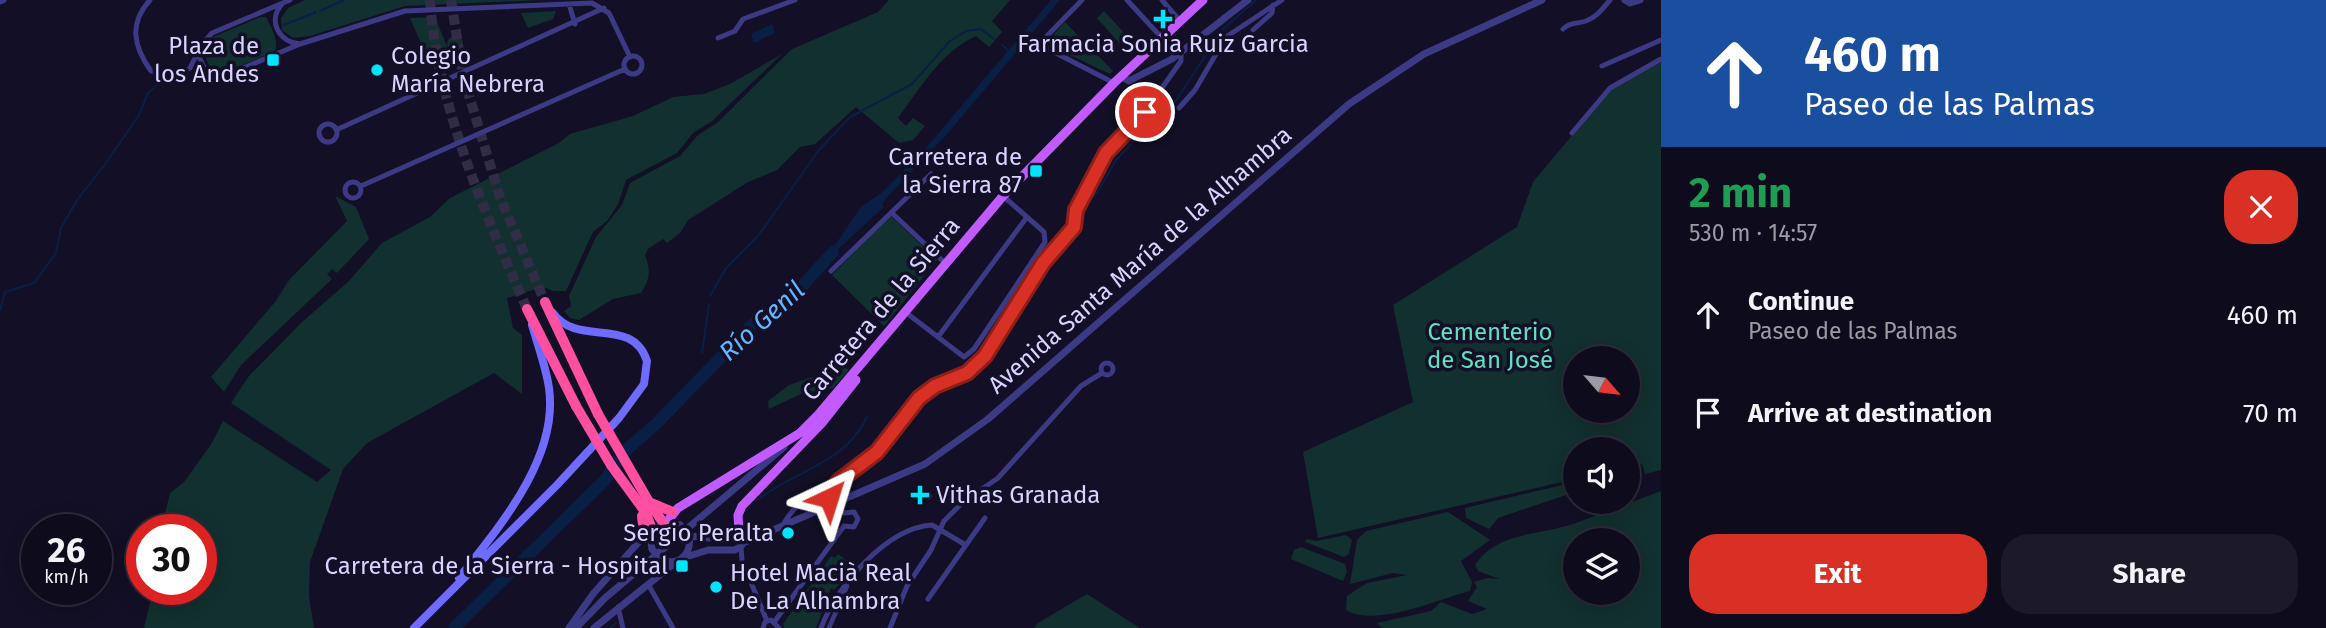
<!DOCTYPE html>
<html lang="en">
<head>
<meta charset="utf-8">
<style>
	:root { --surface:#0e0b1c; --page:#1c1929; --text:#f1f3f6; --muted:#9b9ba3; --line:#2e2b3b; --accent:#d93025 }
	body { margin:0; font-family:"Fira Sans",sans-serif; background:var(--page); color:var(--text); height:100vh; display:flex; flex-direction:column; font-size:26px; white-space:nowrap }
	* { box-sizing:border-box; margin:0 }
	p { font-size:23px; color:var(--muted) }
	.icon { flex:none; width:38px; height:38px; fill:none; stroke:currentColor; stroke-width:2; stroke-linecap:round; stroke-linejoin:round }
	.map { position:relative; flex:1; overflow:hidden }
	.details { display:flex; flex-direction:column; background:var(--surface); width:665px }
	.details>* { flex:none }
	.banner { background:#1a4fa0; color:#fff; overflow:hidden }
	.needle { width:46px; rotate:118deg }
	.buttons { position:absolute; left:1563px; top:346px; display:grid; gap:14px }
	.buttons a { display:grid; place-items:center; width:77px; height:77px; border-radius:50%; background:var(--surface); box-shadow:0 4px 18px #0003,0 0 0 2px var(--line); font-size:35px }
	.speed { position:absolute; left:21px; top:514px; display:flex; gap:14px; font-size:35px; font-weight:700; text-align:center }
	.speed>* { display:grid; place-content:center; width:91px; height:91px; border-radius:50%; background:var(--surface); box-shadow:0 4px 18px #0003,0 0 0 2px var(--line); line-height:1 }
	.speed small { font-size:18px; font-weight:400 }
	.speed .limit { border:10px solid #d22; background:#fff; color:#111 }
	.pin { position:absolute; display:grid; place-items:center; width:60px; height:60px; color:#fff; margin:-30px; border:4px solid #fff; border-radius:50%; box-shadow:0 2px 7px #0007 }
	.me { position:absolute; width:77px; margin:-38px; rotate:41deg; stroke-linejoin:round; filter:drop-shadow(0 0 5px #0008) }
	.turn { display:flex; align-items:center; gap:24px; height:147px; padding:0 28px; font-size:32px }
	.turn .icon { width:91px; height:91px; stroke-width:2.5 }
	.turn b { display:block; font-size:49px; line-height:60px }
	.round { display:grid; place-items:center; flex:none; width:74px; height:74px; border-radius:28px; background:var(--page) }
	.summary { display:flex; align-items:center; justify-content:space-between; height:119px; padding:0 28px }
	h1 { font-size:42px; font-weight:700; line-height:52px; color:#1e9e55 }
	.primary-button { display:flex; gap:14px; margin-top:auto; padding:14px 28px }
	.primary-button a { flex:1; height:80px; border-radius:28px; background:var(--accent); color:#fff; font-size:28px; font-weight:700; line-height:80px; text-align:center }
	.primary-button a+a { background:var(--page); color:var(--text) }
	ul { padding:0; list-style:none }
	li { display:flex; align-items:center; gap:21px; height:98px; padding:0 28px }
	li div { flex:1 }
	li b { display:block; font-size:26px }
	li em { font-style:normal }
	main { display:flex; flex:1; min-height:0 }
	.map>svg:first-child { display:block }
	.green { fill:#12302f; fill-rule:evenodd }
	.water { fill:#0a1f44 }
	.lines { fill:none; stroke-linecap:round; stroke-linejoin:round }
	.stream { stroke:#0a1f44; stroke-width:2 }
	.river { stroke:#0a1f44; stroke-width:12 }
	.motorway-tunnel { stroke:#312d47; stroke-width:10; stroke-dasharray:10 5; stroke-linecap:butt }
	.pedestrian { stroke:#3d3a85; stroke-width:4.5 }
	.minor { stroke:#3d3a85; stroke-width:5 }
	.tertiary { stroke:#3d3a85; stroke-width:7 }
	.secondary { stroke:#6f6bff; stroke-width:8 }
	.primary { stroke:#c25bff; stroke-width:9 }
	.motorway { stroke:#ff4fa3; stroke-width:10 }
	.tertiary-bridge { stroke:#3d3a85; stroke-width:7 }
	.motorway-bridge { stroke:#ff4fa3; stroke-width:10 }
	.route-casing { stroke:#8d1f18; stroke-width:18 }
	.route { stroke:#d93025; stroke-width:12 }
	.poi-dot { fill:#00e5ff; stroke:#130f26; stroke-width:2.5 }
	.labels { text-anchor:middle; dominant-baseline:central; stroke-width:7; stroke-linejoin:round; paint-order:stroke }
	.poi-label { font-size:24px; fill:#d9d4ff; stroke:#130f26; text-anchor:end }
	.street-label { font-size:24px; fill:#d9d4ff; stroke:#130f26 }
	.park-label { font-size:24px; fill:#5fe0c0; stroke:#130f26 }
	.water-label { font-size:26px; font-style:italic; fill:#62b6ff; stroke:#130f26 }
</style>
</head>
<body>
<main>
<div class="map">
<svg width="1661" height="628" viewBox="0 0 1661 628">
	<rect width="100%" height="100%" fill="#130f26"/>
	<path class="green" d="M305,0H539L405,6L310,36L293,38L282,30L281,18L288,8Z
		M889,0H1010L992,21L1002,32L989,47L976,36C941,52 921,87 898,118L906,126L913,118L925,126L913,140L899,143L856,107L815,144L800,147L777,170L748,182L688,220L680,233L667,243L663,239L648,249L645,255C651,271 650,279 641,293L613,299L579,320L570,318L564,311L571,306L569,296L596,237L622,205L630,183L680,156L697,136L718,122L792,49L878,12Z
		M556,11L553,19L528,28L521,13Z
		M1104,11L1127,36L1119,43L1097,18Z
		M260,17H266C271,26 279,42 275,51L229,71L210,68L204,52L211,38Z
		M435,17L448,49L427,57L410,18Z
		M1065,22L1113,71L1110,74L1049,45L1048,41Z
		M447 44a8 8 0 1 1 16 0a8 8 0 1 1-16 0Z
		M782,54L711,122L693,133L677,153L626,180L618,204L608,220L593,232L566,291H553L543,287L507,298L513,328L522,335V394L494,373L367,443L343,469L310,562L309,596L314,628H144L153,590H201V530H161L170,493L184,482L212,443L223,421L317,482L331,470L231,403L249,376L302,322L348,282L382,243L430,217L450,198L559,143L570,134L633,116L673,97L704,94L730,84Z
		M1661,62V470L1645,474L1642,464L1628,467V450H1575V479L1318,538L1303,452L1413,402L1393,305L1517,227L1533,182L1611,89ZM1575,359H1628V411H1575Z
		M335,196L356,207L369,239L337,273L332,269L327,274L332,279L241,365L224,392L211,377L275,302L289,280L347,221Z
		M890,215L937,260L884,326L832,275Z
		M844,366L849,370L833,388L803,393L769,409L768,401L789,385Z
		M1575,482V492L1498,518L1489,529L1466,518L1465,508Z
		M1661,491V628H1382L1377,623L1431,611L1441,602L1472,614L1487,609L1468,601L1477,587L1474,582L1488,578L1499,579L1478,571L1475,565C1496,532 1540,535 1573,524C1602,513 1632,502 1661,491ZM1575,541H1628V593H1575Z
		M1448,512L1490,540L1461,561L1472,582L1470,591C1438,599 1376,628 1346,610L1347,596L1367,583L1407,575L1393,573L1350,584L1357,540L1366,531Z
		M1346,535L1352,540L1349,554L1344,557L1305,542L1307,539L1316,541Z
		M1301,547L1345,564L1347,572L1343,581L1291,559L1294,550Z
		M838,554L855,567L834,590L831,588L816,628H784L783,624L831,556L835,558Z
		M1087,594L1140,628H1034L1038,623Z"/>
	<path class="water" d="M1051,0H1060L948,133L889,195L882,204L884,207L822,264L861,207L884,191L931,142Z
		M772,24L775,33L754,43L751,34Z"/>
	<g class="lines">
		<path class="stream" d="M320,11L344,0
			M284,25L316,12
			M1002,45L1009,51
			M1082,208L1097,193L1116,160L1145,129L1165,117L1223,29L1256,0
			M710,296L726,268L758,236L819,150L850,117L912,84L950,41L966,31L981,29L994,39
			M0,310L5,292L34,283L56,253L61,228L77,200L106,163L139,115L148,93L158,84
			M702,353L709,304
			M759,499C796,470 846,463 867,417
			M610,628L616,623"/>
		<path class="river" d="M454,628L605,480L626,450L655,425L760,317L794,295L833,252"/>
		<path class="motorway-tunnel" d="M430,0C437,107 485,212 527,309
			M451,0L463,76L500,197L545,302"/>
		<path class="pedestrian" d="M829,628L847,586"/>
		<path class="minor" d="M150,0C129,23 133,46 151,71L168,77L190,68L202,44L212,33L290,0
			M1082,0L1045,38L1044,47L1114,83
			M1127,0L1162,38
			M1162,0L1180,21
			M282,4C267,21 279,42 300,44
			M569,4L575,24
			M1563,29C1570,22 1577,24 1586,21C1597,17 1603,8 1610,0
			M1253,30L1272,13L1273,5
			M718,38L735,31L743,19L795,0
			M198,55L206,71L222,77L300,44L405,11L592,3L609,13L630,57
			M624 65a9 9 0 1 1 18 0a9 9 0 1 1-18 0Z
			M1602,66L1661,40
			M1179,108L1195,90L1226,37L1282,0
			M319 133a9 9 0 1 1 18 0a9 9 0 1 1-18 0Z
			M336,130L604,8
			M1572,133L1610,88L1661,59
			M345 190a8 8 0 1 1 16 0a8 8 0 1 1-16 0Z
			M361,186L625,69
			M1082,186L1094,163L1101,161
			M892,213L944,262
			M831,271L931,174
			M904,311L964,357L974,349L1045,242L1044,232L1003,196
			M938,337L1027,217
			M1101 369a6 6 0 1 1 12 0a6 6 0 1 1-12 0Z
			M844,513L832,504L830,491L877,452L927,391L967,373L985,356L1043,263L1074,227L1076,210L1106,153L1145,112L1181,61V53
			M844,513L854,512L858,519L854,527L844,526
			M784,523C798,500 817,486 842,477
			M741,547L742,561L767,621
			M648,584L673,628
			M928,599L985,518
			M618,607L623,628
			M775,621L844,526
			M763,628L765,622L771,620L779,628
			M821,628C836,587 886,528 932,525L964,544
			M890,628L907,586L931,550L944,521L963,502L998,478L1081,386L1102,373"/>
		<path class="tertiary" d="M1625,0L1630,3L1640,0
			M0,1L3,0
			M1121,76L1129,81L1172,59L1248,0
			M743,543L925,464L988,419L1349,104L1424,54L1542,0
			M652,549C648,531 662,519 680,525
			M660,559C678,567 692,555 689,536L709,538L736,531L743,537L742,545L735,550H708L683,558
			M569,628L593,594L644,536L648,535
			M576,628L605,598L784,447
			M594,628L676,562"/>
		<path class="secondary" d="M459,578C499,527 559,458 549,388C546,367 538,346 532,325
			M414,628L557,485L619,418L644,384L647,361C632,315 578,348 553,313"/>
		<path class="primary" d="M666,523L678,508L800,433L818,415L1003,196L1114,83L1203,0
			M739,532L738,515L742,506L822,423L856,380"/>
		<path class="motorway" d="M545,302L598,414
			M527,309L576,406
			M611,465L646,513L653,533
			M649,502L673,512
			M652,506L664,524
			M642,516L644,536"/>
		<path class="tertiary-bridge" d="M680,525L689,536
			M652,549L660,559"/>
		<path class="motorway-bridge" d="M576,406L611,465
			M598,414L649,502"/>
	</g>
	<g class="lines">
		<defs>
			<path id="route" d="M829,498L830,491L839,481L877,452L919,398L935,386L967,373L985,356L1043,263L1074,227L1076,210L1106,153L1145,112"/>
		</defs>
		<use href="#route" class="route-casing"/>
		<use href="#route" class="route"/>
	</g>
	<g class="poi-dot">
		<path d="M1159.5 8.5h7v7h7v7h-7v7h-7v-7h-7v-7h7z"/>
		<rect x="266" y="53" width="14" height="14" rx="3.5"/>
		<circle cx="377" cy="70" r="7"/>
		<rect x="1029" y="164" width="14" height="14" rx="3.5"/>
		<path d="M916.5 484.5h7v7h7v7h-7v7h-7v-7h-7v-7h7z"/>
		<circle cx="788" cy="533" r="7"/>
		<rect x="675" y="559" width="14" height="14" rx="3.5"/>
		<circle cx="716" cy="587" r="7"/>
	</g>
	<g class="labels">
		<g class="poi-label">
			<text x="1163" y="44" text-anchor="middle">Farmacia Sonia Ruiz Garcia</text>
			<text x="259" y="46">Plaza de<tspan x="259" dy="28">los Andes</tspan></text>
			<text x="391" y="56" text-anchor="start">Colegio<tspan x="391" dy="28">María Nebrera</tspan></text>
			<text x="1022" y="157">Carretera de<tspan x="1022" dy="28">la Sierra 87</tspan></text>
			<text x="936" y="495" text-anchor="start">Vithas Granada</text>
			<text x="774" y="533">Sergio Peralta</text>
			<text x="668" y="566">Carretera de la Sierra - Hospital</text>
			<text x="730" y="573" text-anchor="start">Hotel Macià Real<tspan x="730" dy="28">De La Alhambra</tspan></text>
		</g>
		<g class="street-label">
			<text transform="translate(1140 260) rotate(-41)">Avenida Santa María de la Alhambra</text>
			<text transform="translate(881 309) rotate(-50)">Carretera de la Sierra</text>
		</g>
		<g class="park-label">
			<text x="1490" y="332">Cementerio<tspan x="1490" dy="28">de San José</tspan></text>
		</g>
		<g class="water-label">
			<text transform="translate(762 321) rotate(-42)">Río Genil</text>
		</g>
	</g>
</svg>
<div class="buttons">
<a><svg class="needle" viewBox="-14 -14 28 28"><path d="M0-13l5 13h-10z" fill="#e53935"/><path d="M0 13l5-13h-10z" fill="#9b9ba3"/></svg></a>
<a><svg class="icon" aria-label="sound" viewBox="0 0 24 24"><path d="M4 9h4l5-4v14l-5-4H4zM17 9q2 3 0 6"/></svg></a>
<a><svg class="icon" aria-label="layers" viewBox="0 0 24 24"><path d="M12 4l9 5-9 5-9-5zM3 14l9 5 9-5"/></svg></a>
</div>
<div class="speed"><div>26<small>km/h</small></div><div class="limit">30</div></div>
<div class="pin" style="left:1145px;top:112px;background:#d93025"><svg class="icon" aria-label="arrive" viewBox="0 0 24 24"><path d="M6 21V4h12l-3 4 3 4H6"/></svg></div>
<svg class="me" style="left:829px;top:498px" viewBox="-20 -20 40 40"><path d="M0-17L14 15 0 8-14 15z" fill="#d93025" stroke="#fff" stroke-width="4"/></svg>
</div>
<section class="details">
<div class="banner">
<div class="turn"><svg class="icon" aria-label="ahead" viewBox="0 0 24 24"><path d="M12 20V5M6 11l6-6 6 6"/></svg><div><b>460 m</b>Paseo de las Palmas</div></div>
</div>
<div class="summary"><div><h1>2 min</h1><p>530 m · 14:57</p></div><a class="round" style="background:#d93025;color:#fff"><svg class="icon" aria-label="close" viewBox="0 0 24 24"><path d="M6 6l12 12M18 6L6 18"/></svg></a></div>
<ul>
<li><svg class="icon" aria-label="ahead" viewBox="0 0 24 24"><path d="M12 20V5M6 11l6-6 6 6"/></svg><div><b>Continue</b><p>Paseo de las Palmas</p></div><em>460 m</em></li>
<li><svg class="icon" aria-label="arrive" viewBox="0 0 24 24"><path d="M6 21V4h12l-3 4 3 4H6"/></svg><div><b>Arrive at destination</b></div><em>70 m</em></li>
</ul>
<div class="primary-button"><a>Exit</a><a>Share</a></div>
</section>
</main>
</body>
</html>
